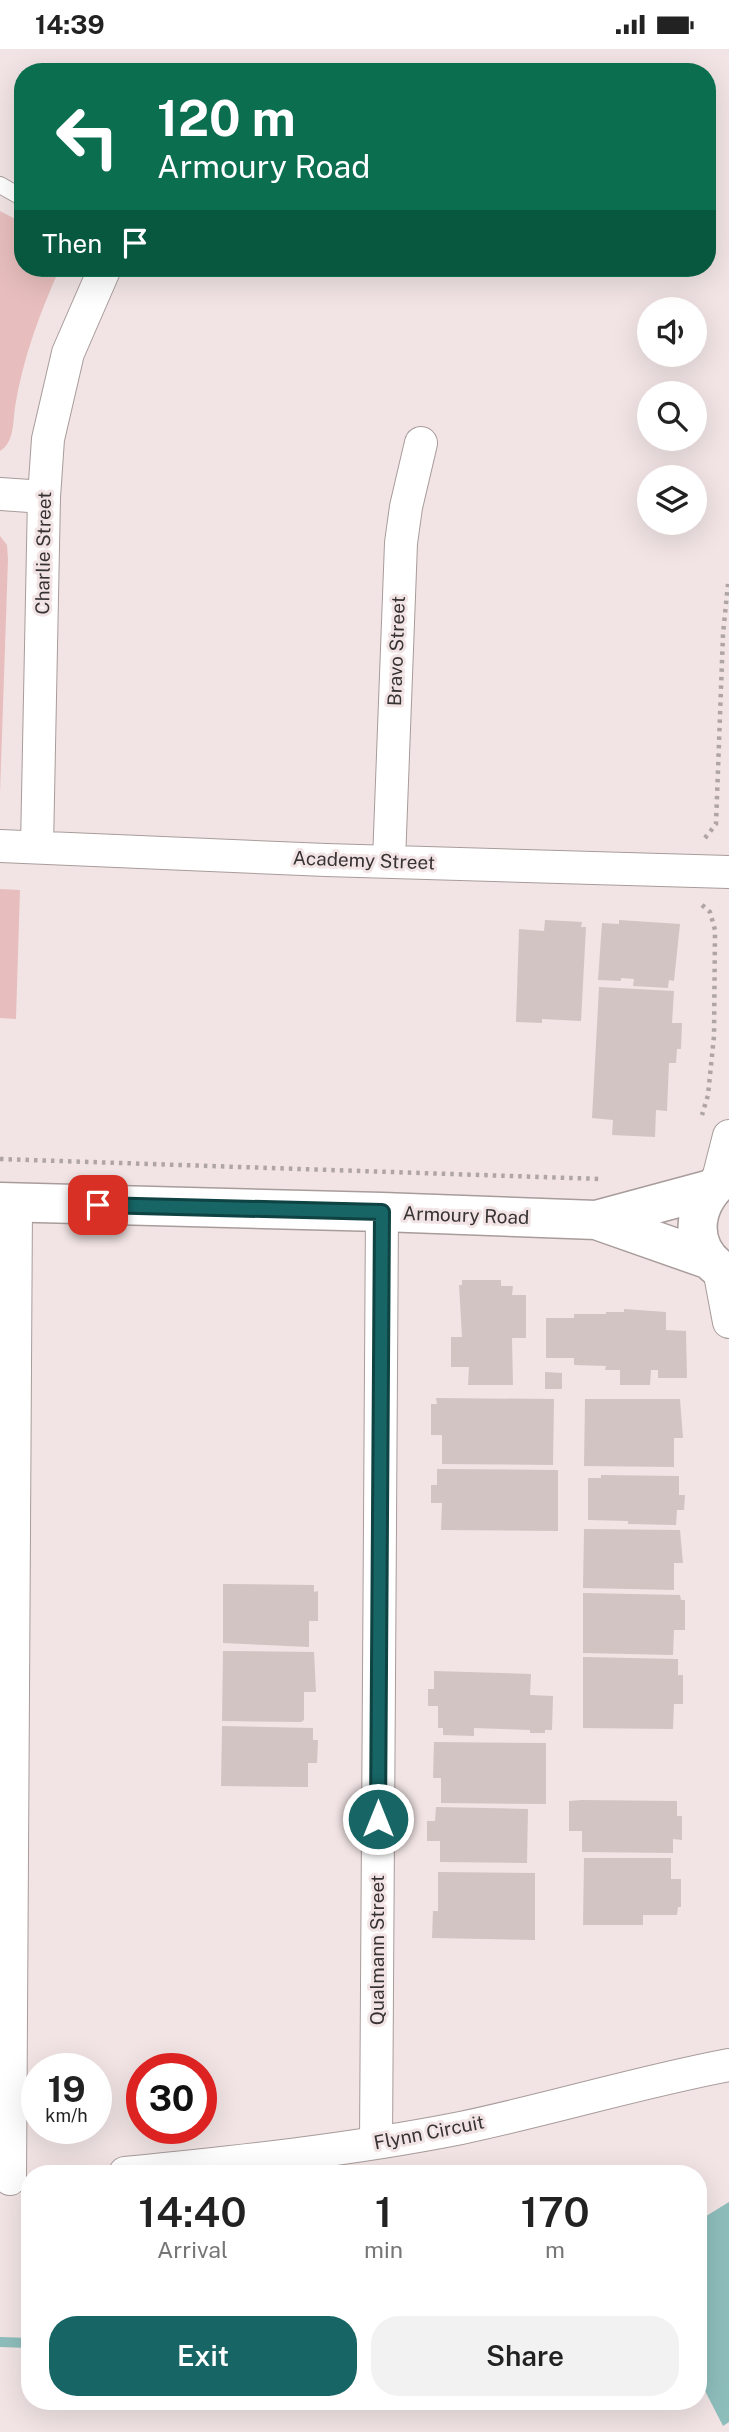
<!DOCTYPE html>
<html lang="en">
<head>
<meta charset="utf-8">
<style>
	:root { --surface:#fff; --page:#f2f2f2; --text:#222; --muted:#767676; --accent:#176565 }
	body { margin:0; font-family:"Public Sans",sans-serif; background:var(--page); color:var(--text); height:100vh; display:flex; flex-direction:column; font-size:26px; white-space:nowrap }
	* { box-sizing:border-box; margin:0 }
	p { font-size:23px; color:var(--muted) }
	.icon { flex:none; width:38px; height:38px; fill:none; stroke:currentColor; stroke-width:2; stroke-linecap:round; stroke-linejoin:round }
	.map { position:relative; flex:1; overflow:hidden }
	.details { position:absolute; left:21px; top:2116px; width:686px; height:245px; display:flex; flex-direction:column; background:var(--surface); border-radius:28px; box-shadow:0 7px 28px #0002 }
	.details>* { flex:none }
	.top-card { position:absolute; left:14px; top:14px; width:702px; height:214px; border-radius:28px; box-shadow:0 7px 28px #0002; background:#0b6e4f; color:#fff; overflow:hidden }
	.fabs { position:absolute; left:637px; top:248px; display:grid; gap:14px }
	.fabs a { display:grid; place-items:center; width:70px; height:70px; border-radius:50%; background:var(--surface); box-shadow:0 7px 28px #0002; font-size:35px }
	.speed { position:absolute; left:21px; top:2004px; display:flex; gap:14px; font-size:35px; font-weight:700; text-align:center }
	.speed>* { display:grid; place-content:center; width:91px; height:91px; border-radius:50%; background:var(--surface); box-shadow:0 7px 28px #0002; line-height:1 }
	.speed small { font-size:18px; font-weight:400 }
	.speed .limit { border:10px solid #d22; background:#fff; color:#111 }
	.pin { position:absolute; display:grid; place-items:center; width:60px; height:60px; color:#fff; margin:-30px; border-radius:14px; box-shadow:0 4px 10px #0006 }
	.me { position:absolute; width:77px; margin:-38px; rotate:0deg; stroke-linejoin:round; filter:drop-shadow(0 0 5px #0008) }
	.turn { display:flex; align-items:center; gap:24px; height:147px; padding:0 28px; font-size:32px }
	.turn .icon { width:91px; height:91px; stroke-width:2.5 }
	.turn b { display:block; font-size:49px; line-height:60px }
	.then { display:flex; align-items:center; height:66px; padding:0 28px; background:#0003; gap:14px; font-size:26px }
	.eta { display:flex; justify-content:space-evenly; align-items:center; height:119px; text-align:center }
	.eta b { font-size:42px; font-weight:600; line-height:49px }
	.action { display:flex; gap:14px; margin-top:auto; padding:14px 28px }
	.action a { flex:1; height:80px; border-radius:28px; background:var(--accent); color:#fff; font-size:28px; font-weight:600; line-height:80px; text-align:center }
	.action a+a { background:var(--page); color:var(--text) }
	.status { display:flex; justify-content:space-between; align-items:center; height:49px; padding:0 35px; background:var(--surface); direction:ltr }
	.status svg { height:19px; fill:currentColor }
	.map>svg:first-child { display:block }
	.green { fill:#e7bebd }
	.water { fill:#8ebebc }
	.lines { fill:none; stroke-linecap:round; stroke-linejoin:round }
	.stream { stroke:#8ebebc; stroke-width:10 }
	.building { fill:#d1c4c3 }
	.service-casing { stroke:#a89c9b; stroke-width:18 }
	.minor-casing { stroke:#a89c9b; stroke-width:34 }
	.tertiary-casing { stroke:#a89c9b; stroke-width:41 }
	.path { stroke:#afa5a5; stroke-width:4.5; stroke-dasharray:3.5 5; stroke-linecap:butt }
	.service { stroke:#fff; stroke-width:16 }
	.minor { stroke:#fff; stroke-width:32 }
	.tertiary { stroke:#fff; stroke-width:38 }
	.route-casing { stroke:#0f4242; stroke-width:18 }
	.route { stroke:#176565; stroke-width:12 }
	.labels { text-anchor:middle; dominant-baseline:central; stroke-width:6; stroke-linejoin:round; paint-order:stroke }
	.street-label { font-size:19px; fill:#383333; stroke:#f2e4e4 }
</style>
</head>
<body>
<div class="status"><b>14:39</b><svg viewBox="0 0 49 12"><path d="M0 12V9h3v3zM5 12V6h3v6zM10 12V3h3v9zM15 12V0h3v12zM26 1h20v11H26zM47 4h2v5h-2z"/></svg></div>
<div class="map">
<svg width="729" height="2383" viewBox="0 0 729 2383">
	<rect width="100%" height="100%" fill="#f2e4e4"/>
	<path class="green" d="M0,162L23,174V219H60C40,263 23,309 15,358C13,373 14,394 0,402Z
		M0,487L7,496L8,510L0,745Z
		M0,840L20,841L16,970L0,969Z"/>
	<path class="water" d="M729,2153V2373L723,2377L698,2328V2172Z"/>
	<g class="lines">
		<path class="stream" d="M0,2293L30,2294"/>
	</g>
	<path class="building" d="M545,871L582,873L581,878H586L581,972L542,970V974L516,973L519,880L544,882Z
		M619,871L680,875L674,932L669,931L668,939L633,937L634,930L621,929V932L598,931L602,874L619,875Z
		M599,938L674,942L672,974H682L681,1000H677L676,1014H669L667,1062L656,1061L655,1088L612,1086L613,1071L592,1069Z
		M462,1231H501V1237H513L512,1246H526V1289H512L513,1336H468L469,1318H451V1288H462L459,1236H462Z
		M624,1260L666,1263V1281L686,1282L687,1329H658V1321H651L650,1336H620V1321H605L606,1317L574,1316V1309H546V1269H574V1265H606V1263H624Z
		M545,1323L562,1324V1340H545Z
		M436,1349L554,1350L553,1416L442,1415V1386H431V1355H437Z
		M585,1350H680L683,1389H674V1418L584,1417Z
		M437,1420L558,1421V1482L441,1481L442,1454H431V1436H437Z
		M601,1426L679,1427V1446H685L684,1461H677L676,1476L628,1475V1472L588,1471V1429H601Z
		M584,1480L680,1481L683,1514H674V1541L583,1539Z
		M223,1535L314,1536V1543L318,1542V1572H309V1598L223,1594Z
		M583,1544L680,1546L681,1551H685V1581H674L673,1606L583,1604Z
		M223,1602L314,1603L316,1643H304V1671L301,1673L222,1672Z
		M583,1608L678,1610V1626H683V1655H674L673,1680L583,1679Z
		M434,1622L531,1625L530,1646L553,1647L552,1681H545V1684H530V1681L474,1679V1687L443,1686V1679H438V1657H428V1640H434Z
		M222,1677L313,1679V1691H318L317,1714H308V1738L221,1737Z
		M434,1693L546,1694V1755L441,1754V1729H433Z
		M582,1751L677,1752V1767H682V1791L673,1790V1804L582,1803V1782H569V1752Z
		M436,1758L528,1760L527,1814L440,1813V1792H427V1772H435Z
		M584,1809H671V1830H681V1858H678L677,1866H643V1876H583Z
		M438,1823L535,1824V1891L432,1889L433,1862H438Z"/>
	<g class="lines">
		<defs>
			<path id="service" d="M0,136L23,149"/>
			<path id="minor" d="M0,445L44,448
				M0,797L326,811L729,823
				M37,798L44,448L48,390L68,304L105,219
				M389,812L401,494L406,458L421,394
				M717,1134L729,1087
				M719,1220L729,1273
				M376,2094L382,1163
				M125,2124C237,2113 350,2101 461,2079C551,2060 639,2033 729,2016
				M10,2130L16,1154"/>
			<path id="tertiary" d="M0,1153L382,1163L596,1171L710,1211
				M596,1171L711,1140
				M723,1222C684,1197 693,1148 729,1126"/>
		</defs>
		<use href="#service" class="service-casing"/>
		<use href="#minor" class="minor-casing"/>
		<use href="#tertiary" class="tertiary-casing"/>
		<path class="path" d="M705,789L716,775L723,585L728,535
			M702,856L710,863L715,881L714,987L708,1046L702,1066
			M0,1110L601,1130"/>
		<use href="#service" class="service"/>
		<use href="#minor" class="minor"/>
		<use href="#tertiary" class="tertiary"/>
	</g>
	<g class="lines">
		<defs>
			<path id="route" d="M98,1156L382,1163L378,1770"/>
		</defs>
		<use href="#route" class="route-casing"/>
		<use href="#route" class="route"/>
	</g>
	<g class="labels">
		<g class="street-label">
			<text transform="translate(43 504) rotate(-89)">Charlie Street</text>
			<text transform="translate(396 602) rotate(-88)">Bravo Street</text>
			<text transform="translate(364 811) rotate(2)">Academy Street</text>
			<text transform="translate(466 1166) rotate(2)">Armoury Road</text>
			<text transform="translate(377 1901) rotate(-90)">Qualmann Street</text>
			<text transform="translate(429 2083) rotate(-11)">Flynn Circuit</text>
		</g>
	</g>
</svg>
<div class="fabs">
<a><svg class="icon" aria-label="sound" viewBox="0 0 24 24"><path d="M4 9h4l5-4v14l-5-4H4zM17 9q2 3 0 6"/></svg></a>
<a><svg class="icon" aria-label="search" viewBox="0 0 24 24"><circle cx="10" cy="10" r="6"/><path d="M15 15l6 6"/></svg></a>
<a><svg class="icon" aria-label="layers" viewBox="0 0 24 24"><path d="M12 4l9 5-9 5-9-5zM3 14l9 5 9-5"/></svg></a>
</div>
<div class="speed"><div>19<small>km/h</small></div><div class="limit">30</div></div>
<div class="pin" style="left:98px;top:1156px;background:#d93025"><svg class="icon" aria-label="arrive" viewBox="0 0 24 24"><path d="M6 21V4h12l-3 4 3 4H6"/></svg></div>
<svg class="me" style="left:378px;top:1770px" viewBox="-20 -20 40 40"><circle r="17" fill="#176565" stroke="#fff" stroke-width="3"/><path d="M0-11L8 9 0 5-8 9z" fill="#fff"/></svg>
<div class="top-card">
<div class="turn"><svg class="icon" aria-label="left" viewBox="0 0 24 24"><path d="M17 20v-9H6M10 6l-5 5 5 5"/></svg><div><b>120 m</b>Armoury Road</div></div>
<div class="then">Then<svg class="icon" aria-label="arrive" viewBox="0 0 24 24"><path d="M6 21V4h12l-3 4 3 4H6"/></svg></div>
</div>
<section class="details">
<div class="eta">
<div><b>14:40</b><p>Arrival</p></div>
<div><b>1</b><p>min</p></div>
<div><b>170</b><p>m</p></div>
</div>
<div class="action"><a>Exit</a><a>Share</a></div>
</section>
</div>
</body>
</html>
